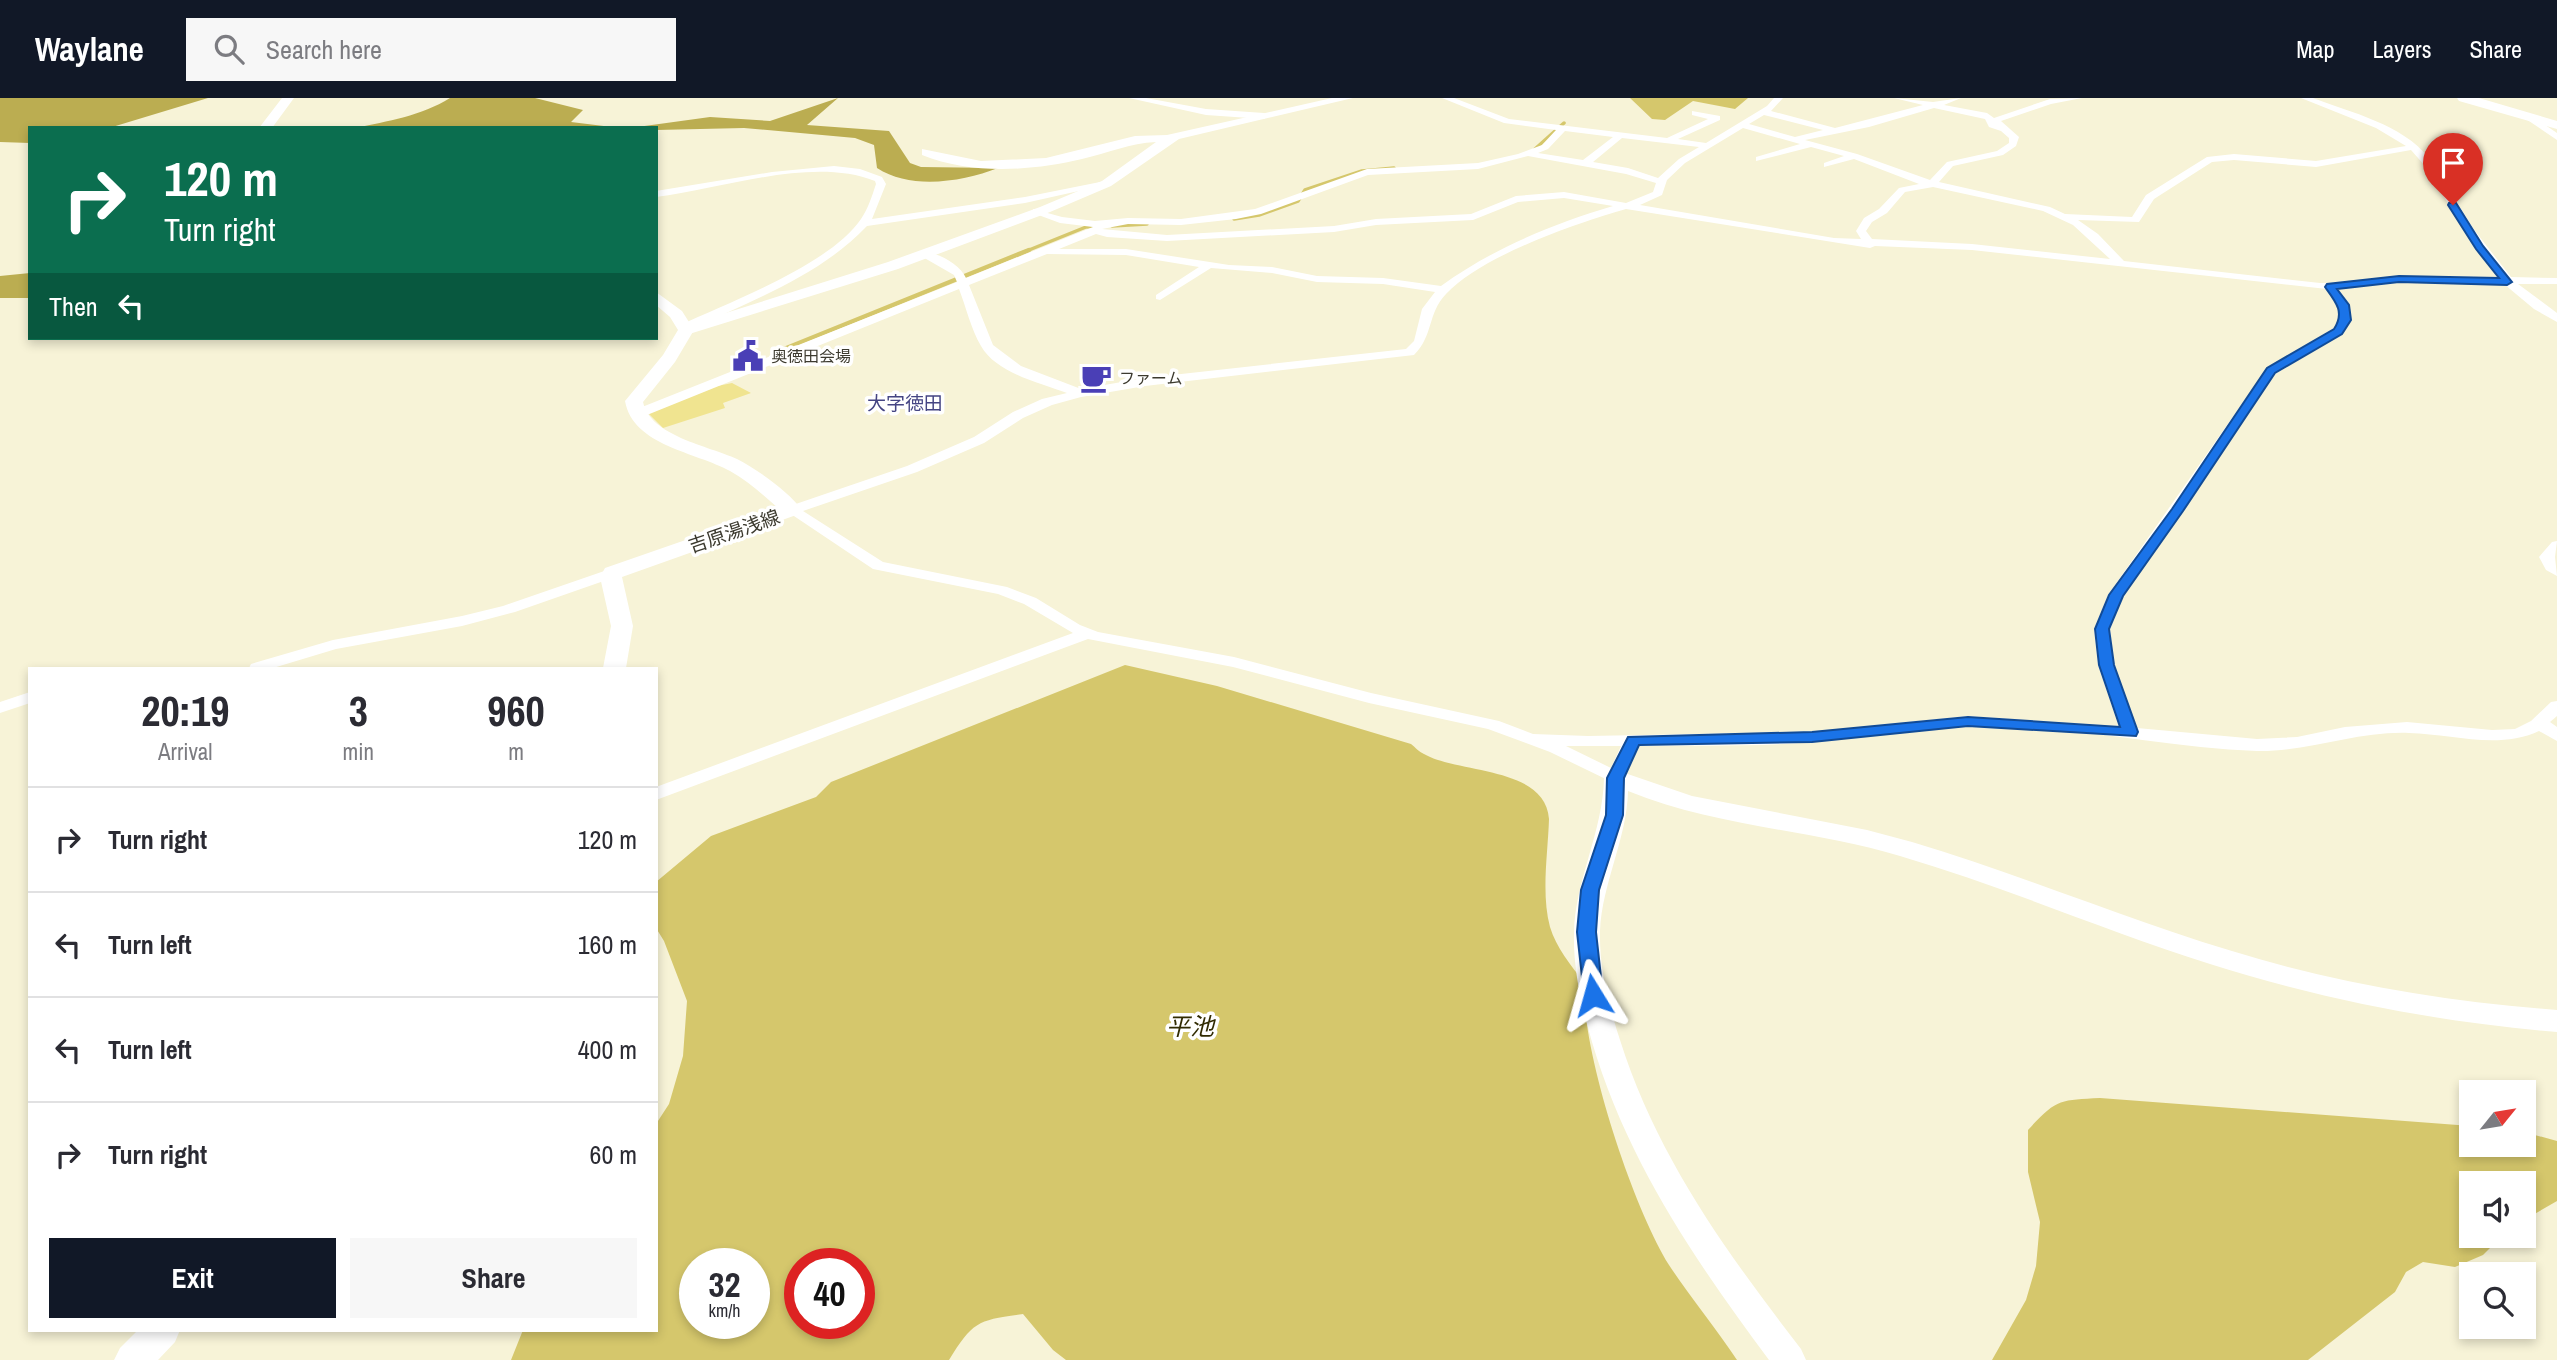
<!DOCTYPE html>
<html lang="en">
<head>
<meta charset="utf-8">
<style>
	:root { --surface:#fff; --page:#f7f7f7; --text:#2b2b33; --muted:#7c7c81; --line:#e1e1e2; --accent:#111827 }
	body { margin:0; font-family:"Archivo Narrow","Noto Sans JP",sans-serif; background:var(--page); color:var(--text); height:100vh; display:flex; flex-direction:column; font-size:26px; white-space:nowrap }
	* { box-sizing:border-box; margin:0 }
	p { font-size:23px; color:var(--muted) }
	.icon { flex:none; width:38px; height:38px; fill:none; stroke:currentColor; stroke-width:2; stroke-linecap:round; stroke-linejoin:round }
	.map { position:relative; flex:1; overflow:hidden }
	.details { position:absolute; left:28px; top:569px; width:630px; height:665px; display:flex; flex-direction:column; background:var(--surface); border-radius:0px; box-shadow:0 4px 10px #0003 }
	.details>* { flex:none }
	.top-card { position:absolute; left:28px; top:28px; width:630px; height:214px; border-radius:0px; box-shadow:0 4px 10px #0003; background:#0b6e4f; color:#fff; overflow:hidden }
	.needle { width:46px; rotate:60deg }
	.buttons { position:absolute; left:2459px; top:982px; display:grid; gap:14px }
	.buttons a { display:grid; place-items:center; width:77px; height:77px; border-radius:0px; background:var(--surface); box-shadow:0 4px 10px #0003; font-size:35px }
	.speed { position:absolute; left:679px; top:1150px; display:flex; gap:14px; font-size:35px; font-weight:700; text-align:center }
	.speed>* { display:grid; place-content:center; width:91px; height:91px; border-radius:50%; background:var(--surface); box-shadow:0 4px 10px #0003; line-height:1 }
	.speed small { font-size:18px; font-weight:400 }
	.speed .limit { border:10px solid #d22; background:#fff; color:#111 }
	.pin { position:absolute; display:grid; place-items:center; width:60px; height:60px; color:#fff; margin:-72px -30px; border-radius:50% 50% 50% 0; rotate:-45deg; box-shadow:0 0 7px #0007 }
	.pin .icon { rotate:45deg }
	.me { position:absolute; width:77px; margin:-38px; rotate:352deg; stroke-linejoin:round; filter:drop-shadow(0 0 5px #0008) }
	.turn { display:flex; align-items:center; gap:24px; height:147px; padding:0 21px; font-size:32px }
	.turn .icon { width:91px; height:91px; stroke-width:2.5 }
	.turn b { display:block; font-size:49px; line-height:60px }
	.then { display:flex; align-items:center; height:66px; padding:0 21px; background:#0003; gap:14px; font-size:26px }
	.eta { display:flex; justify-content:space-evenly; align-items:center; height:119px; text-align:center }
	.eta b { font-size:42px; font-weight:700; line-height:49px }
	.primary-button { display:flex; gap:14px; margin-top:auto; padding:14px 21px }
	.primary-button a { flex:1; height:80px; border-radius:0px; background:var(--accent); color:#fff; font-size:28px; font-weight:700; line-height:80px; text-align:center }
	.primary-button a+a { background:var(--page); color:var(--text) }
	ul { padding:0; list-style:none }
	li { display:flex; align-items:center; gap:21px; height:105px; padding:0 21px; border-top:2px solid var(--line) }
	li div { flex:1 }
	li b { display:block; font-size:26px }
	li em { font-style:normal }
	header { display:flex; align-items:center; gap:42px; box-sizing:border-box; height:98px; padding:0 35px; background:var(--accent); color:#fff }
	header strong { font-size:33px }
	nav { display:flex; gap:38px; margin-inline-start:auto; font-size:24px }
	.search { width:490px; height:63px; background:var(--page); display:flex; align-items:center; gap:18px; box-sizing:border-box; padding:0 24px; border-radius:0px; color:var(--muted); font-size:26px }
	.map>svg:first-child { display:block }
	.green { fill:#f0e490 }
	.forest { fill:#bbad51 }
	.water { fill:#d5c76c; fill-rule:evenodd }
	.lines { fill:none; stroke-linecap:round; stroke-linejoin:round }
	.stream-far1 { stroke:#d5c76c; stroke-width:3.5 }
	.stream { stroke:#d5c76c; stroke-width:4.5 }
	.minor { fill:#fff; fill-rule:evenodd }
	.tertiary { fill:#fff; fill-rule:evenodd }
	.secondary { fill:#fff; fill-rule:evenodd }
	.primary { fill:#fff; fill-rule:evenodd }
	.route { fill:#1a73e8; stroke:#114b97; stroke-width:2 }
	.labels { text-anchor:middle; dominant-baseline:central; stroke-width:7; stroke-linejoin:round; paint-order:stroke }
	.far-poi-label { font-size:16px; fill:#3c3a2f; stroke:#fff; text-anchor:start }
	.far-quarter-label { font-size:19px; fill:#454583; stroke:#fff }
	.street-label { font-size:19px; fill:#3c3a2f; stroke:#fff }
	.near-water-label { font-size:24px; font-style:italic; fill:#312b02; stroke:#fff }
</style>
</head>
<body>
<header>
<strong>Waylane</strong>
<div class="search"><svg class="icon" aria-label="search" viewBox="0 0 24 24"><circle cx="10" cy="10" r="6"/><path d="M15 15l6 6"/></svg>Search here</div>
<nav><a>Map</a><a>Layers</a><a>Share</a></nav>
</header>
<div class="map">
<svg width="2557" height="1262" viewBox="0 0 2557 1262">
	<rect width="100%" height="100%" fill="#f7f3d7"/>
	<path class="green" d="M732,285L751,295L723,305L725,310L663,330L647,314L703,291Z"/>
	<path class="forest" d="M0,0H208L109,30H30V45L0,44Z
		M450,0H535L583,12L571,24L620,30H355C388,23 421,18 450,0Z
		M838,0L807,27L889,33L910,65L921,69L998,70C962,84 911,92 877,70L874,47L855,40L744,30L656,32V30H630L710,19L770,23Z
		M30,175V200H0V178Z"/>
	<path class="water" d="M1630,0H1748L1735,11L1693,3L1665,22L1652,21Z
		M1125,567L1217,588L1411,646C1415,649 1419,654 1424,656C1459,676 1545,668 1549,721C1548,755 1541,796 1550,829C1556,849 1571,868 1584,884C1581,953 1632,1107 1669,1167C1690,1199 1716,1230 1737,1262H1066L1053,1252L1023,1216C978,1222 973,1223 949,1262H511L523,1232H656V1026L669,1006L683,958L687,903L664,843L656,830V784L711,738L816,699L831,684ZM695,1166H754V1225H695ZM800,1166H859V1225H800Z
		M2100,1000L2471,1028V1046H2524V1034L2557,1043V1103L2524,1122V1085H2471V1138H2502L2483,1157L2455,1169L2423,1164L2406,1174L2395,1194L2308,1262H1992L2026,1202L2036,1168L2040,1124L2028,1074V1032C2056,1001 2060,1002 2100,1000Z"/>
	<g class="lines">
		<path class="stream-far1" d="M1535,51L1564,25
			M1234,121L1259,117L1298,103L1305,92L1362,73L1394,70
			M1112,128L1147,126
			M1024,154L1086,129L1098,128"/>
		<path class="stream" d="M784,251L1029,152"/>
		<path class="minor" d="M1129,0H1146L1206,11L1264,15L1268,18L1264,21L1206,17Z
			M1442,0H1454L1509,21L1667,40L1708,21L1692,17V13L1720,18V22L1678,41L1706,45L1767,8L1774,0H1783L1771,13L1835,30L1923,7L1894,0L1933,4L1961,0L1944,7L1987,15L1994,20L2050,1L2082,0L2051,6L2001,23L2019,39L2016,48L2003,57L1953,68L1939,84L2050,109L2065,116L2132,119L2146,97L2207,59L2234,56L2316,63L2406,48L2376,30L2301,0H2313C2352,15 2402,26 2429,60L2475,133L2511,179L2557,180V186H2518L2557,215V224L2534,211L2504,186L2399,184L2338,191L2350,207V224L2342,236L2275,276L2124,497L2110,531L2114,567L2137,630L2257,641L2297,639L2345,629L2407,624L2492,632L2515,631L2531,623L2551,604L2557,603V618L2550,624L2557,629V643L2539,633C2498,652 2452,636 2409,635C2357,633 2308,654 2257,653C2160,650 2064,624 1967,628C1916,631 1865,640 1814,644C1756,649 1697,647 1639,648L1625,680L1616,686L1550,654L1488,631L1369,605L1233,569L1088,541L656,702V689L1073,535L1024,506L998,496L873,471L785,412L787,409L907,368L974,339L1013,314L1042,301L1067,295C1040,285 996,275 981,248C971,231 966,209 959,191L642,319H632V313L957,184L954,177L921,158V154C936,153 960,166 966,180L1093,129L1060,125L1033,115V111L1062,119L1095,123L1128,120L1181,121L1255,111L1367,71L1478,65L1518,56L1542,47L1556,32L1504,25ZM1934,10L1985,21L1989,29L2001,33L2009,40V45L1997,53L1947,64L1930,82L1857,56L1805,42L1869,29ZM1764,17L1823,32L1795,39L1749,26ZM1743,30L1800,46L1756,59V63L1811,49L1844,58L1824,65V69L1854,61L1919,86L1899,90L1879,111L1864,120L1856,133L1861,141L1834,140L1640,107L1662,97L1667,82L1685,65ZM1565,33L1613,39L1583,62L1538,55L1548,51ZM1622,40L1699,49L1679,61L1658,80L1628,70L1593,64ZM2411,52L2425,68L2476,151L2498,179L2399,178L2352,185H2320L2124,163L2098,136L2078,122L2139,124L2154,101L2212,64L2234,62L2316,69ZM1528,58L1626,76L1656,85L1653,94L1626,105L1564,94L1516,98L1471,116L1376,121L1334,128L1167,137L1102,131L1128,126L1181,127L1236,121L1261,116L1368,77L1478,71ZM1933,89L2043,113L2073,127L2110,161L1972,146L1872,141L1866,133L1872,124L1887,115L1905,94ZM1564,100L1613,108C1552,126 1492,151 1441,188L1383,180L1317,178L1272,169L1229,167L1126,151H1059L1096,136L1107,139L1167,143L1334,134L1376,127L1473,122L1518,104ZM1626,111L1870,150L1875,148L1972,152L2327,191L2338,207L2340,222L2334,230L2267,270L2108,497L2094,531L2098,567L2119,629L1968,618L1812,634L1588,638L1533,636L1499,623L1371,595L1234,559L1098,534L1080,527L1036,500L1007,489L883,464L803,413L917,374L984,345L1023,320L1052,307L1081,299L1145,288L1414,257C1434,237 1427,216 1446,196C1481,158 1577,125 1626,111ZM1047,156L1126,157L1199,169L1156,197V201L1160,202L1211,170L1272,175L1317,184L1383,186L1435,194L1422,211L1414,243L1406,251L1145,280L1081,291L1021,268L993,247L969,187ZM1566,648H1621L1611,670Z
			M2529,16L2557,35V42L2526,21L2525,19Z
			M834,68L860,71L882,79L886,86L872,121L1025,99L1105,83L1110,86L1025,105L867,128C820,178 750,203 688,233H680V227C730,204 831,166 861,121C868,111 872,98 876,86L875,83C812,58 722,91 656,99V93L772,74Z
			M2557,443L2555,459L2557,478L2546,472L2539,459L2552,444Z
			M613,470L618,472L621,475L618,478L515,514L462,528L336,551L273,570H249L251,566L333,542L462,518L503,508Z
			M30,594V605L0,615V604Z"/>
		<path class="tertiary" d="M1332,0H1353L1179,41L1111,88L1050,114L898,171L686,237L678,232L681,229L888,164L1040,109L1102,83L1156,44C1130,45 1108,55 1082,61C1031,73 972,77 922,57V51L981,63L1046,60L1135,38L1167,37Z
			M1616,672L1692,698L1867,732L1912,744C2029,779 2142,828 2259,861C2356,889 2456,904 2557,912V934C2438,924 2323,902 2210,866C2106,833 2005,789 1900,758C1811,731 1715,729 1628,693C1627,741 1602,785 1600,833C1599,870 1609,908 1620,942C1657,1059 1727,1155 1801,1251L1806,1262H1769C1696,1164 1627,1063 1592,944C1582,909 1573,872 1574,835C1575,782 1603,734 1604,680L1608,675Z"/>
		<path class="secondary" d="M282,0H294L272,30H259Z
			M656,194L682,213L694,232L675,264L643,304C650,338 709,348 737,361C757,371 790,395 802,412L799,416L622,479L633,528L626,570H603L611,528L600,479L605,470L778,410C763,397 748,383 730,373C696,354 633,348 625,303L663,257L678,232L670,219L656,207Z
			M138,1232H180L175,1244L158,1262H114L120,1250Z"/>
		<path class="primary" d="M2457,0H2479L2557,23V31L2459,3Z"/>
	</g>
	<path class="route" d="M2449,105H2456L2483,148L2512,184L2507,187L2399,184L2337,191L2349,207L2351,222L2342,236L2275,275L2183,413L2123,498L2109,531L2114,567L2138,634L2136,638L1968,628L1812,644L1639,647L1624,680L1623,717L1599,792L1596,834L1603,897L1600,902L1593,904L1586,902L1584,897L1577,834L1581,792L1606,717L1607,680L1628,639L1812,634L1968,619L2120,629L2099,567L2095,531L2109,497L2172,411L2267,270L2334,231C2345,214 2336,204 2325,189L2327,186L2399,178L2499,180L2476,151L2448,107Z"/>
	<defs>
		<symbol id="civic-bare" viewBox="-9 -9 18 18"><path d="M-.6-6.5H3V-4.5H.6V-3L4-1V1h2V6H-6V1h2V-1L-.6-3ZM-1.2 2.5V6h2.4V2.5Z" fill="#4a3fb6" stroke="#fff" stroke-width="2.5" paint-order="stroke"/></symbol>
		<symbol id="cafe-bare" viewBox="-9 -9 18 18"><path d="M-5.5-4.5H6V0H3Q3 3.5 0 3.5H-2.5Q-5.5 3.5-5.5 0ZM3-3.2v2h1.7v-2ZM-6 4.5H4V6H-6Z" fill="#4a3fb6" stroke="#fff" stroke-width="2.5" paint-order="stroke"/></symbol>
	</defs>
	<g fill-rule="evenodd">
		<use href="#civic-bare" x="726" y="236" width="44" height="44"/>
		<use href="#cafe-bare" x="1074" y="258" width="44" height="44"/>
	</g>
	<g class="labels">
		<g class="far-poi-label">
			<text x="771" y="258">奥徳田会場</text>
			<text x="1119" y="280">ファーム</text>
		</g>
		<g class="far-quarter-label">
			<text x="905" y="305">大字徳田</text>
		</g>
		<g class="street-label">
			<text transform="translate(734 433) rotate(-19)">吉原湯浅線</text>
		</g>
		<g class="near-water-label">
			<text x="1190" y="928">平池</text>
		</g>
	</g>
</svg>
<div class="buttons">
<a><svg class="needle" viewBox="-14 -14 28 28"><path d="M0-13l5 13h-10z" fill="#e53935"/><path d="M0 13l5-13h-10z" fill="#7c7c81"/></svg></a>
<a><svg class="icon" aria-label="sound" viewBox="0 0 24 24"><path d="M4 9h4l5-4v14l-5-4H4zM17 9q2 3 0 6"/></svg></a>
<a><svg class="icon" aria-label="search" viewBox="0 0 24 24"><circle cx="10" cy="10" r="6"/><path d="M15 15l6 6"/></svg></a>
</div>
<div class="speed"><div>32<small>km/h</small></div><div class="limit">40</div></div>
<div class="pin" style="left:2453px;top:107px;background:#d93025"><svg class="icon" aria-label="arrive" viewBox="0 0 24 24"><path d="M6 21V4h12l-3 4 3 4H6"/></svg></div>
<svg class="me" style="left:1593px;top:897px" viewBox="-20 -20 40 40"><path d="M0-17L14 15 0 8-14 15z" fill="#1a73e8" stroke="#fff" stroke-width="4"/></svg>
<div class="top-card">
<div class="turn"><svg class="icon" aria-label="right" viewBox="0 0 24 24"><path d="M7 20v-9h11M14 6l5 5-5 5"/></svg><div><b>120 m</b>Turn right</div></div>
<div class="then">Then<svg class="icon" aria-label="left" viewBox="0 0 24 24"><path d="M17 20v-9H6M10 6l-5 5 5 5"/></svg></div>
</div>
<section class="details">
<div class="eta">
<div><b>20:19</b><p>Arrival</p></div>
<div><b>3</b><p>min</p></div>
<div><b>960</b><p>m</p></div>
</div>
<ul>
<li><svg class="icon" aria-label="right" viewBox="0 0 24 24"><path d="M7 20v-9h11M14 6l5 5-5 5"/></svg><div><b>Turn right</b></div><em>120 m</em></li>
<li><svg class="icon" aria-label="left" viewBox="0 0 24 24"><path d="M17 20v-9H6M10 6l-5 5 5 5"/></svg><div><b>Turn left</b></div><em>160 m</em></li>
<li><svg class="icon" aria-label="left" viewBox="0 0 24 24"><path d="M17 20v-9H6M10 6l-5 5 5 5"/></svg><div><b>Turn left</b></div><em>400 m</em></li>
<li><svg class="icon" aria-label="right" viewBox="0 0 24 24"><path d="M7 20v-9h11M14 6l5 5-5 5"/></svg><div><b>Turn right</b></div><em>60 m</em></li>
</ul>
<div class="primary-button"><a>Exit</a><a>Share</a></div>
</section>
</div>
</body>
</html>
